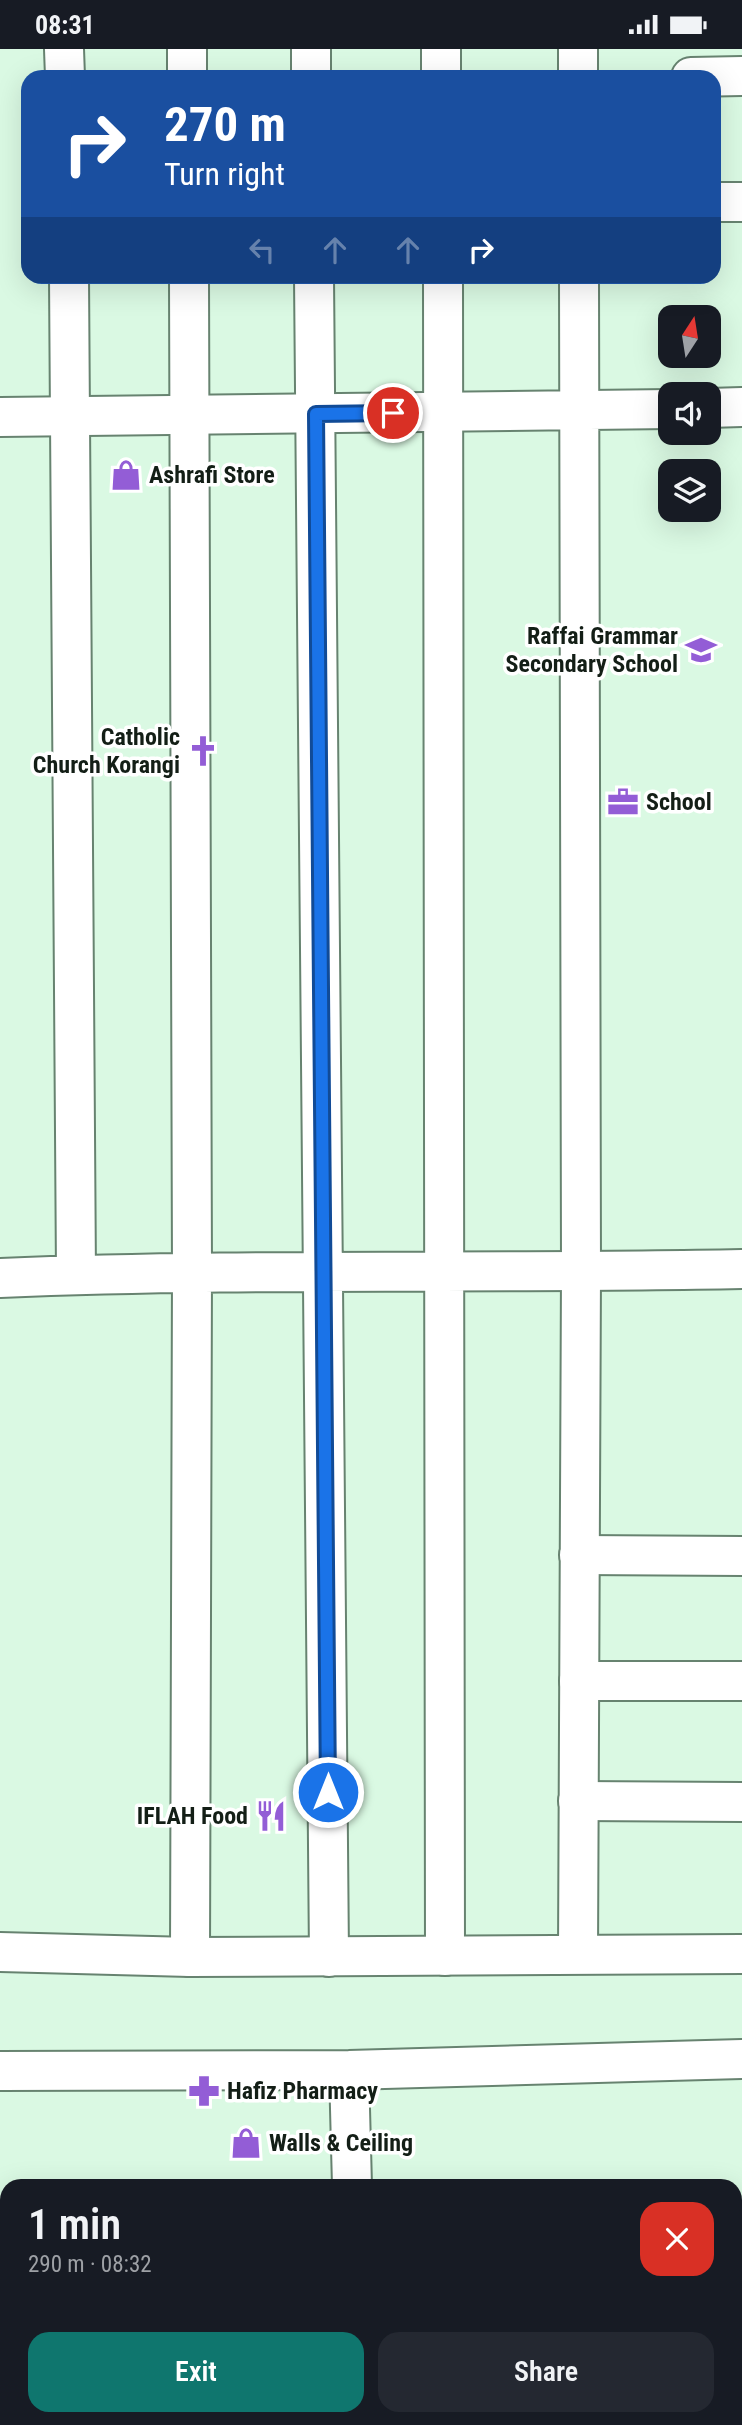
<!DOCTYPE html>
<html lang="en">
<head>
<meta charset="utf-8">
<style>
	:root { --surface:#171b24; --page:#242831; --text:#f1f3f6; --muted:#9ea1a6; --accent:#0f766e }
	body { margin:0; font-family:"Roboto Condensed",sans-serif; background:var(--page); color:var(--text); height:100vh; display:flex; flex-direction:column; font-size:26px; white-space:nowrap }
	* { box-sizing:border-box; margin:0 }
	p { font-size:23px; color:var(--muted) }
	.icon { flex:none; width:38px; height:38px; fill:none; stroke:currentColor; stroke-width:2; stroke-linecap:round; stroke-linejoin:round }
	.map { position:relative; flex:1; overflow:hidden }
	.panel { position:absolute; left:0px; top:2130px; width:742px; height:247px; display:flex; flex-direction:column; background:var(--surface); border-radius:21px 21px 0 0; box-shadow:0 7px 28px #0002 }
	.panel>* { flex:none }
	.top-card { position:absolute; left:21px; top:21px; width:700px; height:214px; border-radius:21px; box-shadow:0 7px 28px #0002; background:#1a4fa0; color:#fff; overflow:hidden }
	.needle { width:46px; rotate:12deg }
	.controls { position:absolute; left:658px; top:256px; display:grid; gap:14px }
	.controls a { display:grid; place-items:center; width:63px; height:63px; border-radius:14px; background:var(--surface); box-shadow:0 7px 28px #0002; font-size:35px }
	.pin { position:absolute; display:grid; place-items:center; width:60px; height:60px; color:#fff; margin:-30px; border:4px solid #fff; border-radius:50%; box-shadow:0 2px 7px #0007 }
	.me { position:absolute; width:77px; margin:-38px; rotate:0deg; stroke-linejoin:round; filter:drop-shadow(0 0 5px #0008) }
	.turn { display:flex; align-items:center; gap:24px; height:147px; padding:0 28px; font-size:32px }
	.turn .icon { width:91px; height:91px; stroke-width:2.5 }
	.turn b { display:block; font-size:49px; line-height:60px }
	.lanes { display:flex; align-items:center; height:66px; padding:0 28px; background:#0003; justify-content:center; gap:35px; direction:ltr }
	.lanes .off { opacity:.35 }
	.round { display:grid; place-items:center; flex:none; width:74px; height:74px; border-radius:21px; background:var(--page) }
	.summary { display:flex; align-items:center; justify-content:space-between; height:119px; padding:0 28px }
	h1 { font-size:42px; font-weight:600; line-height:52px }
	.action { display:flex; gap:14px; margin-top:auto; padding:14px 28px }
	.action a { flex:1; height:80px; border-radius:21px; background:var(--accent); color:#fff; font-size:28px; font-weight:600; line-height:80px; text-align:center }
	.action a+a { background:var(--page); color:var(--text) }
	.status { display:flex; justify-content:space-between; align-items:center; height:49px; padding:0 35px; background:var(--surface); direction:ltr }
	.status svg { height:19px; fill:currentColor }
	.map>svg:first-child { display:block }
	.lines { fill:none; stroke-linecap:round; stroke-linejoin:round }
	.minor-casing { stroke:#678370; stroke-width:42 }
	.tertiary-casing { stroke:#678370; stroke-width:42 }
	.primary-casing { stroke:#fff; stroke-width:42 }
	.minor { stroke:#fff; stroke-width:38 }
	.tertiary { stroke:#fff; stroke-width:38 }
	.primary { stroke:#a4ccb2; stroke-width:38 }
	.route-casing { stroke:#114b97; stroke-width:18 }
	.route { stroke:#1a73e8; stroke-width:12 }
	.labels { text-anchor:middle; dominant-baseline:central; stroke-width:7; stroke-linejoin:round; paint-order:stroke }
	.poi-label { font-size:24px; font-weight:bold; fill:#131e16; stroke:#fff; text-anchor:start }
</style>
</head>
<body>
<div class="status"><b>08:31</b><svg viewBox="0 0 49 12"><path d="M0 12V9h3v3zM5 12V6h3v6zM10 12V3h3v9zM15 12V0h3v12zM26 1h20v11H26zM47 4h2v5h-2z"/></svg></div>
<div class="map">
<svg width="742" height="2376" viewBox="0 0 742 2376">
	<rect width="100%" height="100%" fill="#daf9e3"/>
	<g class="lines">
		<defs>
			<path id="minor" d="M64,0L65,28
				M187,0V28
				M311,0V28
				M441,0V28
				M691,28L742,27
				M714,153H742
				M69,228L76,1226
				M189,228L192,1223L190,1908
				M314,228L329,1908
				M443,228L445,1907
				M0,1229C247,1219 495,1225 742,1220
				M579,1506L742,1507
				M579,1632H742
				M578,1752L742,1753
				M349,2021L352,2137
				M0,2022L349,2021L742,2010"/>
			<path id="tertiary" d="M578,0V28
				M709,359L742,358
				M0,368L670,360
				M0,1903L190,1908L742,1905
				M578,1906L581,1223L579,228"/>
			<path id="primary" d="M0,2204H7
				M735,2207H742
				M735,2264H742
				M0,2275H7"/>
		</defs>
		<use href="#minor" class="minor-casing"/>
		<use href="#tertiary" class="tertiary-casing"/>
		<use href="#primary" class="primary-casing"/>
		<use href="#minor" class="minor"/>
		<use href="#tertiary" class="tertiary"/>
		<use href="#primary" class="primary"/>
	</g>
	<g class="lines">
		<defs>
			<path id="route" d="M328,1743L316,365L393,364"/>
		</defs>
		<use href="#route" class="route-casing"/>
		<use href="#route" class="route"/>
	</g>
	<defs>
		<symbol id="shop-bare" viewBox="-9 -9 18 18"><path d="M-5-2.5h2.3a2.7 3.5 0 0 1 5.4 0H5L5.5 6h-11ZM-1.5-2.5h3a1.5 2.3 0 0 0-3 0Z" fill="#935dd6" stroke="#fff" stroke-width="2.5" paint-order="stroke"/></symbol>
		<symbol id="school-bare" viewBox="-9 -9 18 18"><path d="M0-5L7-2L0 1L-7-2ZM-4 1L0 2.5L4 1V4Q0 6-4 4Z" fill="#935dd6" stroke="#fff" stroke-width="2.5" paint-order="stroke"/></symbol>
		<symbol id="church-bare" viewBox="-9 -9 18 18"><path d="M-1.2-6h2.4v3.5h3.3v2.4h-3.3V6h-2.4V-.1h-3.3v-2.4h3.3Z" fill="#935dd6" stroke="#fff" stroke-width="2.5" paint-order="stroke"/></symbol>
		<symbol id="office-bare" viewBox="-9 -9 18 18"><path d="M-6-3h4V-5.5h4V-3h4V5H-6ZM-1-4.5V-3h2v-1.5ZM-6 0V1H6V0Z" fill="#935dd6" stroke="#fff" stroke-width="2.5" paint-order="stroke"/></symbol>
		<symbol id="restaurant-bare" viewBox="-9 -9 18 18"><path d="M-5-6h1v4h1v-4h1v4h1v-4h1v5L-1.5 .5V6h-2V.5L-5-1ZM5-6V6H3V1.5H1.5Q1.5-4 5-6Z" fill="#935dd6" stroke="#fff" stroke-width="2.5" paint-order="stroke"/></symbol>
		<symbol id="pharmacy-bare" viewBox="-9 -9 18 18"><path d="M-2-6h4v4h4v4h-4v4h-4v-4h-4v-4h4Z" fill="#935dd6" stroke="#fff" stroke-width="2.5" paint-order="stroke"/></symbol>
	</defs>
	<g fill-rule="evenodd">
		<use href="#shop-bare" x="104" y="404" width="44" height="44"/>
		<use href="#school-bare" x="679" y="579" width="44" height="44"/>
		<use href="#church-bare" x="181" y="680" width="44" height="44"/>
		<use href="#office-bare" x="601" y="731" width="44" height="44"/>
		<use href="#restaurant-bare" x="249" y="1745" width="44" height="44"/>
		<use href="#pharmacy-bare" x="182" y="2020" width="44" height="44"/>
		<use href="#shop-bare" x="224" y="2072" width="44" height="44"/>
	</g>
	<g class="labels">
		<g class="poi-label">
			<text x="149" y="426">Ashrafi Store</text>
			<text x="678" y="587" text-anchor="end">Raffai Grammar<tspan x="678" dy="28">Secondary School</tspan></text>
			<text x="180" y="688" text-anchor="end">Catholic<tspan x="180" dy="28">Church Korangi</tspan></text>
			<text x="646" y="753">School</text>
			<text x="248" y="1767" text-anchor="end">IFLAH Food</text>
			<text x="227" y="2042">Hafiz Pharmacy</text>
			<text x="269" y="2094">Walls &amp; Ceiling</text>
		</g>
	</g>
</svg>
<div class="controls">
<a><svg class="needle" viewBox="-14 -14 28 28"><path d="M0-13l5 13h-10z" fill="#e53935"/><path d="M0 13l5-13h-10z" fill="#9ea1a6"/></svg></a>
<a><svg class="icon" aria-label="sound" viewBox="0 0 24 24"><path d="M4 9h4l5-4v14l-5-4H4zM17 9q2 3 0 6"/></svg></a>
<a><svg class="icon" aria-label="layers" viewBox="0 0 24 24"><path d="M12 4l9 5-9 5-9-5zM3 14l9 5 9-5"/></svg></a>
</div>
<div class="pin" style="left:393px;top:364px;background:#d93025"><svg class="icon" aria-label="arrive" viewBox="0 0 24 24"><path d="M6 21V4h12l-3 4 3 4H6"/></svg></div>
<svg class="me" style="left:328px;top:1743px" viewBox="-20 -20 40 40"><circle r="17" fill="#1a73e8" stroke="#fff" stroke-width="3"/><path d="M0-11L8 9 0 5-8 9z" fill="#fff"/></svg>
<div class="top-card">
<div class="turn"><svg class="icon" aria-label="right" viewBox="0 0 24 24"><path d="M7 20v-9h11M14 6l5 5-5 5"/></svg><div><b>270 m</b>Turn right</div></div>
<div class="lanes"><svg class="icon off" aria-label="left" viewBox="0 0 24 24"><path d="M17 20v-9H6M10 6l-5 5 5 5"/></svg><svg class="icon off" aria-label="ahead" viewBox="0 0 24 24"><path d="M12 20V5M6 11l6-6 6 6"/></svg><svg class="icon off" aria-label="ahead" viewBox="0 0 24 24"><path d="M12 20V5M6 11l6-6 6 6"/></svg><svg class="icon" aria-label="right" viewBox="0 0 24 24"><path d="M7 20v-9h11M14 6l5 5-5 5"/></svg></div>
</div>
<section class="panel">
<div class="summary"><div><h1>1 min</h1><p>290 m · 08:32</p></div><a class="round" style="background:#d93025;color:#fff"><svg class="icon" aria-label="close" viewBox="0 0 24 24"><path d="M6 6l12 12M18 6L6 18"/></svg></a></div>
<div class="action"><a>Exit</a><a>Share</a></div>
</section>
</div>
</body>
</html>
